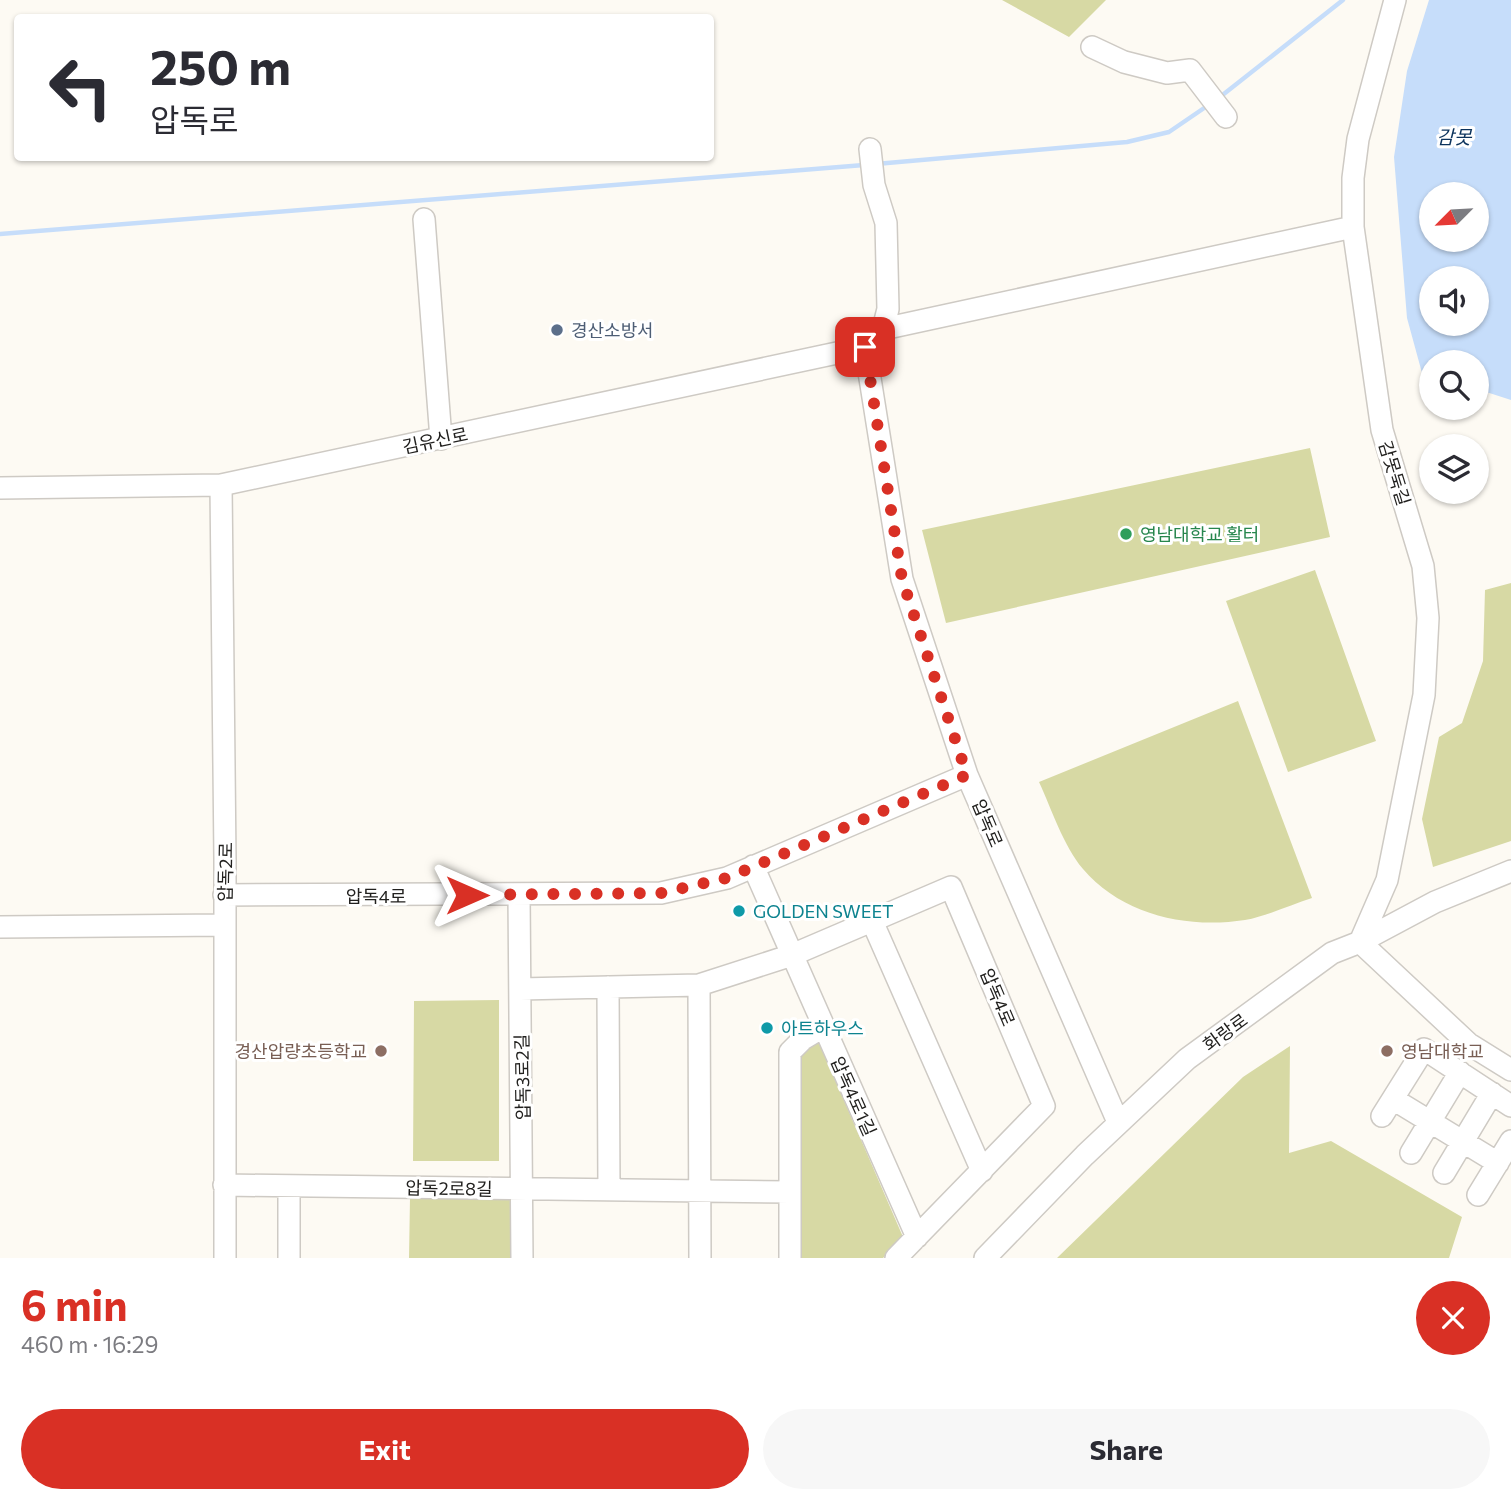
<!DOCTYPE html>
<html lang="en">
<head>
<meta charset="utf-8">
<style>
	:root { --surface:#fff; --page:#f7f7f7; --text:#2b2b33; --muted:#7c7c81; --accent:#d93025 }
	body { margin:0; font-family:Commissioner,"Noto Sans KR",sans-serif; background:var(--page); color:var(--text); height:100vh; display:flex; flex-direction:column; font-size:26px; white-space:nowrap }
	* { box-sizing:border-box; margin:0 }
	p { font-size:23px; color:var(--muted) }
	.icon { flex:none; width:38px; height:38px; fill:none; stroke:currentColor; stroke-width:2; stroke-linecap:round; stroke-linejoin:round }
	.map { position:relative; height:1258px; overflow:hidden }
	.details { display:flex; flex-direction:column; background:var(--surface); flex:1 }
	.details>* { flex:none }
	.top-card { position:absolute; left:14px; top:14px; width:700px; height:147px; border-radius:7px; box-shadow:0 2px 5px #0004; background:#fff; color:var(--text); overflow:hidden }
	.needle { width:46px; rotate:246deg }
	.controls { position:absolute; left:1419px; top:182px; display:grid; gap:14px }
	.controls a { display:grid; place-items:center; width:70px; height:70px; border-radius:50%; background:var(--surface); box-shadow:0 2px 5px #0004; font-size:35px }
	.pin { position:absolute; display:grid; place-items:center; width:60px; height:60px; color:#fff; margin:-30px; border-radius:14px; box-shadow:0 4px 10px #0006 }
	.me { position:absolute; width:77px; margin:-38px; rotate:90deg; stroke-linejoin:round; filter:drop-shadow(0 0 5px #0008) }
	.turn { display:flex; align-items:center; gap:24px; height:147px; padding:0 21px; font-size:32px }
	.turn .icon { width:91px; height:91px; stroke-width:2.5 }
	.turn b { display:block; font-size:49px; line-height:60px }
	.round { display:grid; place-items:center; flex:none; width:74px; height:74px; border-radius:37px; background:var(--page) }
	.headline { display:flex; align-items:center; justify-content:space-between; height:119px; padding:0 21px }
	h1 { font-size:42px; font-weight:700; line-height:52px; color:var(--accent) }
	.action { display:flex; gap:14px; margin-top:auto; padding:14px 21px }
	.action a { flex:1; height:80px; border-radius:42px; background:var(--accent); color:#fff; font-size:28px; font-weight:700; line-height:80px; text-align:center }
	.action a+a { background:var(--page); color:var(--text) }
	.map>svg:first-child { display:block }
	.green { fill:#d7d9a4 }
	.water { fill:#c6ddfa; fill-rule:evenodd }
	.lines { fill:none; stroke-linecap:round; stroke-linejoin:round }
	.stream { stroke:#c6ddfa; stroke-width:4.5 }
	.minor-casing { stroke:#cecac4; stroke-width:24 }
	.minor { stroke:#fff; stroke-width:21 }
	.route { stroke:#d93025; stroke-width:12; stroke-dasharray:0 21.6 }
	.service-dot { fill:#5c6f8a; stroke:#fff; stroke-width:2.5 }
	.leisure-dot { fill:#2e9e5b; stroke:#fff; stroke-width:2.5 }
	.culture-dot { fill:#0f9aa8; stroke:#fff; stroke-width:2.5 }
	.education-dot { fill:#8d6e63; stroke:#fff; stroke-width:2.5 }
	.labels { text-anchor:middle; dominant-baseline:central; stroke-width:6; stroke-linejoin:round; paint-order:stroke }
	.service-label { font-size:18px; fill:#4e5e75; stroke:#fff; text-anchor:start }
	.street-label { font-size:18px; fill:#22211f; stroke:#fff }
	.leisure-label { font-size:18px; fill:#27864d; stroke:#fff; text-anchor:start }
	.culture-label { font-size:18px; fill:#0d838f; stroke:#fff; text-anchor:start }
	.education-label { font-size:18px; fill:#785e54; stroke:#fff; text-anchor:end }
	.water-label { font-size:19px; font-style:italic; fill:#0a325c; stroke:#fff }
</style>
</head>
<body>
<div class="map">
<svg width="1511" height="1258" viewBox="0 0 1511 1258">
	<rect width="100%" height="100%" fill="#fdfaf3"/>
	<path class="green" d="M1002,0H1106L1069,37Z
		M1310,448L1330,537L946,623L922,530Z
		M1315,570L1376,741L1288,772L1226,601Z
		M1511,583V841L1433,867L1422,819L1439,737L1462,723L1483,661L1485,590Z
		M1238,701L1312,898C1290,905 1267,916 1245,920C1187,929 1122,915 1083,869C1063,845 1052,810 1039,782Z
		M499,1000V1161H413L414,1001Z
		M818,1040L903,1237L883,1258H796L797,1052Z
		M1290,1046L1289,1153L1331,1141L1462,1217L1449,1258H1057L1243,1077Z
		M410,1198L512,1200L511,1258H409Z"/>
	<path class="water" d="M1429,0H1511V400L1477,389V362H1432L1431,376L1422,373L1407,318L1394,157L1407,71ZM1432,194H1477V240H1432ZM1432,278H1477V324H1432Z"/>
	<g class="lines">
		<path class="stream" d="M1220,97L1343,0
			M876,164L1127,142L1169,132L1210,104
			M0,234L864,165"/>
		<defs>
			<path id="minor" d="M1395,0L1358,139L1353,178V227L1382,430L1423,566L1428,618L1424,695L1387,880L1360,942L1469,1044L1511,1070
				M1092,47L1124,62L1167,73L1190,70L1226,117
				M870,149L874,185L886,223L888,309L883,329
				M424,219L441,439
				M865,347L902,579L967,775L1118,1122
				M865,347L883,329L1353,227
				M221,485L225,860V1258
				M0,488L221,485L865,347
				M753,866L917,1237
				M224,895L661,893L727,878L967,775
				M519,895L522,1258
				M872,921L982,1171
				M0,927L224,925
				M699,985L700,1258
				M608,987L609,1190
				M520,989L699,985L792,955L951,887L1044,1106L896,1258
				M1393,1099L1498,1163
				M1382,1116L1424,1049L1511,1106
				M1411,1153L1460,1072
				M1444,1173L1492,1093
				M224,1185L790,1192
				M289,1186V1258
				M1478,1195L1511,1141
				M790,1258V1052L803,1039L823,1027
				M985,1258L1085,1155L1187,1059L1332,953L1360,942L1435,902L1511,871"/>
		</defs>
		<use href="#minor" class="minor-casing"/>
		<use href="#minor" class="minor"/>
	</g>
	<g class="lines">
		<path class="route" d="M467,895L661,893L727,878L967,775L902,579L865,347"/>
	</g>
	<circle class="service-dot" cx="557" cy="330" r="7"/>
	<circle class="leisure-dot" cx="1126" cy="534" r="7"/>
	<g class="culture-dot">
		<circle cx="739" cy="911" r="7"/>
		<circle cx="767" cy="1028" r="7"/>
	</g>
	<g class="education-dot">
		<circle cx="381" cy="1051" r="7"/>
		<circle cx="1387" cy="1051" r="7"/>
	</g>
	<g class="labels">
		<g class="service-label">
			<text x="571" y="330">경산소방서</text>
		</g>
		<g class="street-label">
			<text transform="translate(435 440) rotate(-12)">김유신로</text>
			<text transform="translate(1395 473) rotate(73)">감못둑길</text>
			<text transform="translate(988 823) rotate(67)">압독로</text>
			<text transform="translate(225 872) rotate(-89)">압독2로</text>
			<text x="376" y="896">압독4로</text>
			<text transform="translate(998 997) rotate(67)">압독4로</text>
			<text transform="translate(1225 1032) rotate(-36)">화랑로</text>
			<text transform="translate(522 1077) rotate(-91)">압독3로2길</text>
			<text transform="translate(854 1096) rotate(66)">압독4로1길</text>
			<text transform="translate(449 1188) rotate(1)">압독2로8길</text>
		</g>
		<g class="leisure-label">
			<text x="1140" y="534">영남대학교 활터</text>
		</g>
		<g class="culture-label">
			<text x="753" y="911">GOLDEN SWEET</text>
			<text x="781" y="1028">아트하우스</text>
		</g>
		<g class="education-label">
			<text x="367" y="1051">경산압량초등학교</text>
			<text x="1401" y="1051" text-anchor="start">영남대학교</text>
		</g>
		<g class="water-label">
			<text x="1454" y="136">감못</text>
		</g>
	</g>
</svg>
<div class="controls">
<a><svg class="needle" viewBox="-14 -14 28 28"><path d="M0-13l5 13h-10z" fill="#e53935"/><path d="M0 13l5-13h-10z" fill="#7c7c81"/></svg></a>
<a><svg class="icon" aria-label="sound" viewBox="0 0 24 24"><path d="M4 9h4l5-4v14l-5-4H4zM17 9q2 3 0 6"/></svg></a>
<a><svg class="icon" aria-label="search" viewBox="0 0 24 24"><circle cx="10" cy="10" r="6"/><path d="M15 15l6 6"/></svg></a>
<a><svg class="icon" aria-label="layers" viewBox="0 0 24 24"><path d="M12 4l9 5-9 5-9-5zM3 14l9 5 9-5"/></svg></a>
</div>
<div class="pin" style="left:865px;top:347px;background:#d93025"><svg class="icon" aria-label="arrive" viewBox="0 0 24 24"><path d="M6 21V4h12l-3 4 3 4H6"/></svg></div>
<svg class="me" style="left:467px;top:895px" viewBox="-20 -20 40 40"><path d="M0-17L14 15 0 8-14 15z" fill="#d93025" stroke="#fff" stroke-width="4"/></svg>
<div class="top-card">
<div class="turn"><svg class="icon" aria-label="left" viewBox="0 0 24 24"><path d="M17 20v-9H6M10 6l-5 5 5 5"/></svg><div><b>250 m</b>압독로</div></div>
</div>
</div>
<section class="details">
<div class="headline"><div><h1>6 min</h1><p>460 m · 16:29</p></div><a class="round" style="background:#d93025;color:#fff"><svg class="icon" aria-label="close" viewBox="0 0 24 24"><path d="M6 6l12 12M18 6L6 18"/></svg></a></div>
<div class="action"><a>Exit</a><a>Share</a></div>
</section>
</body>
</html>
